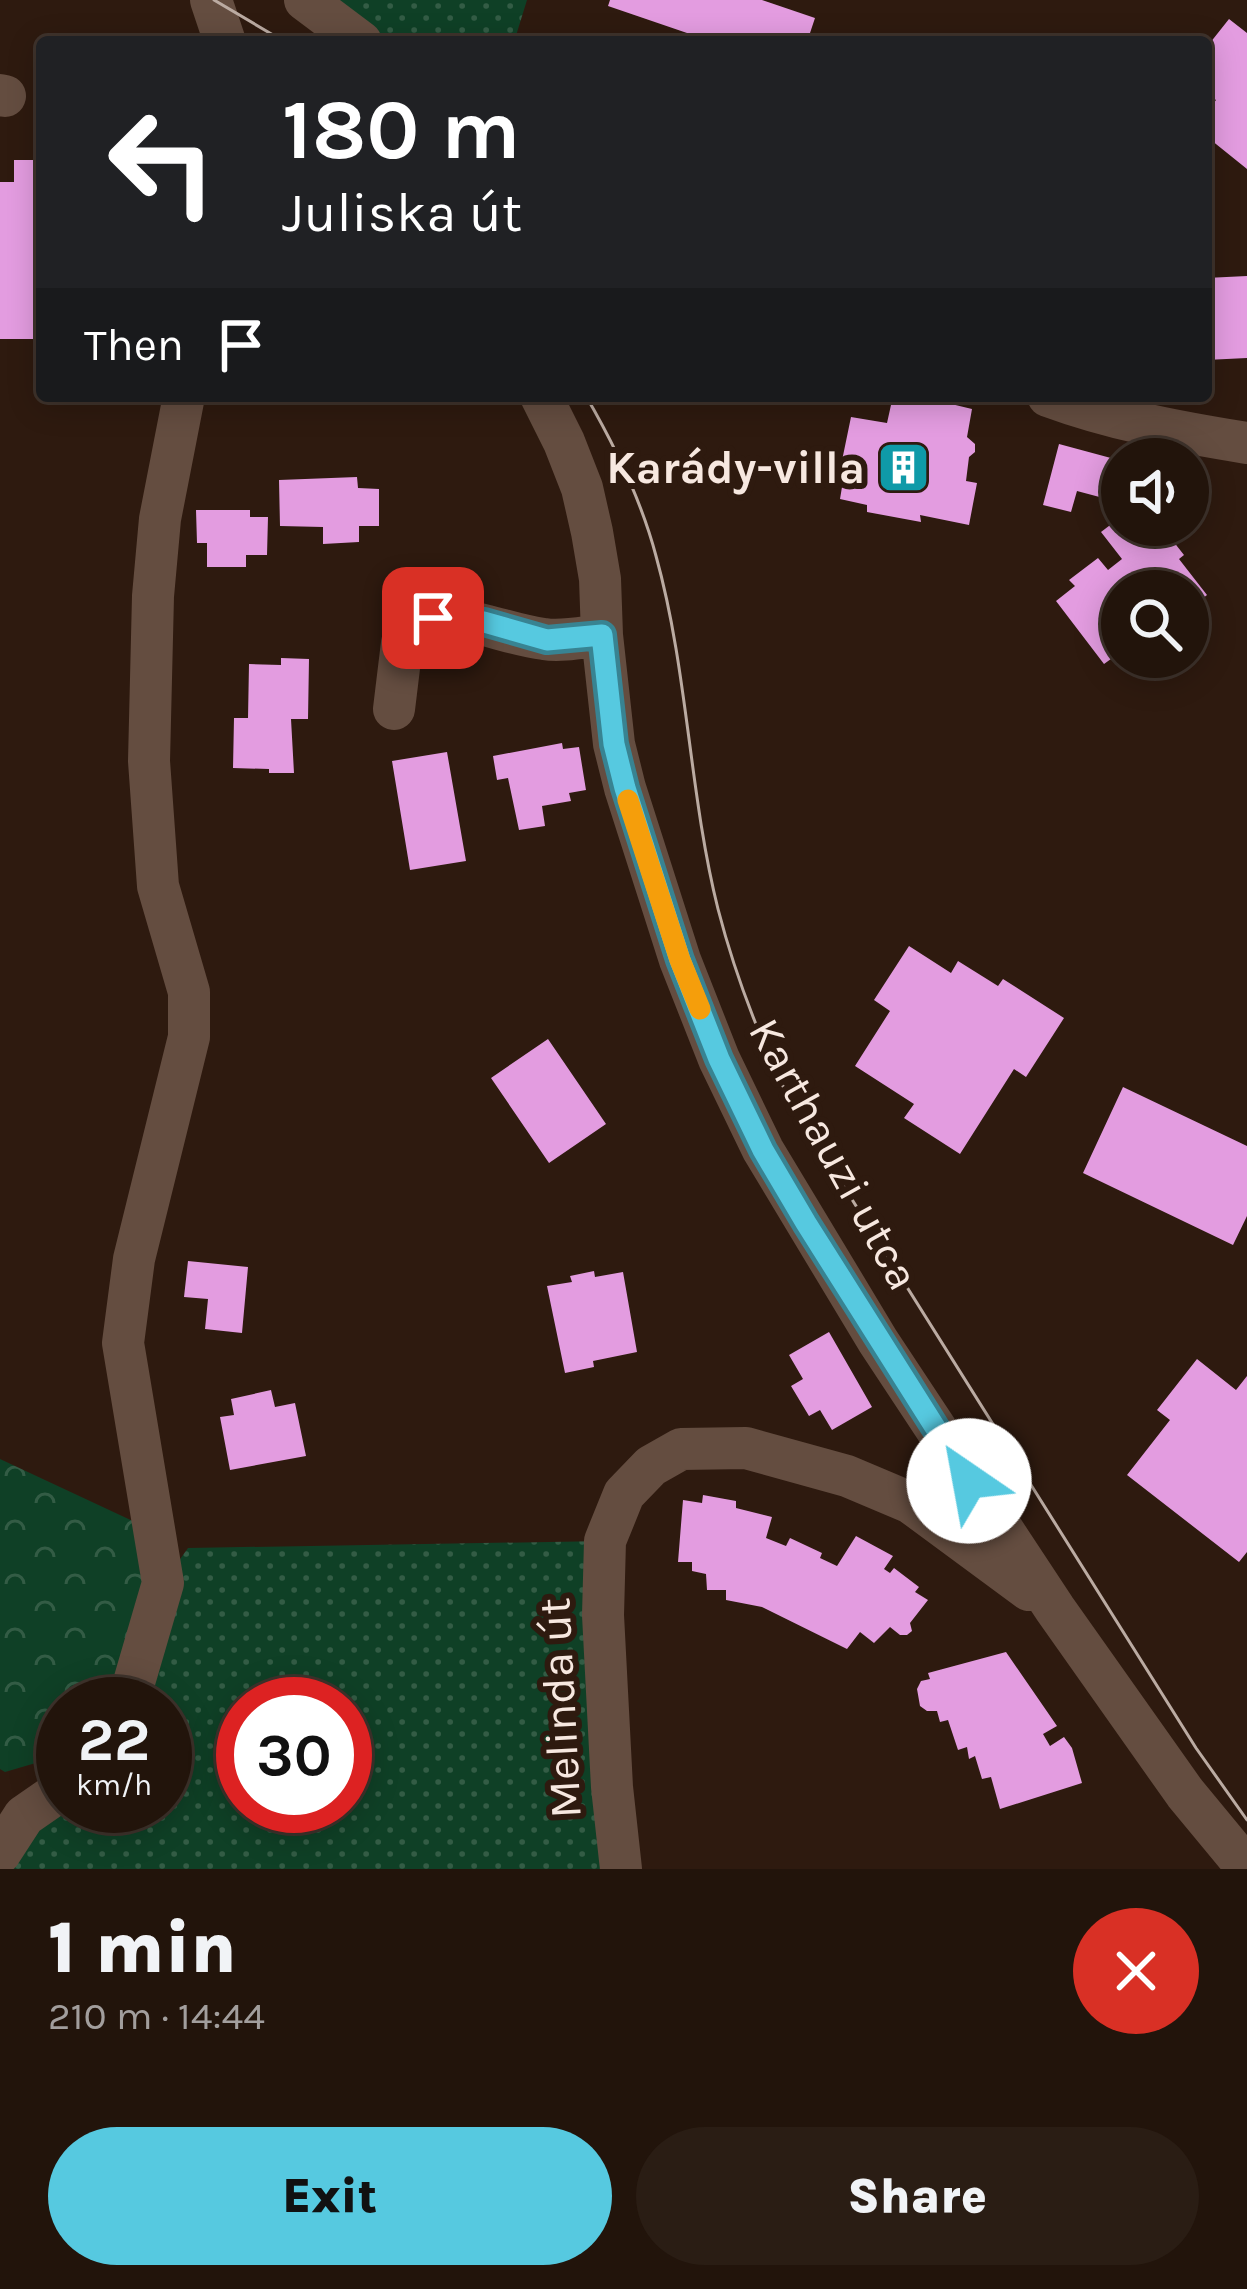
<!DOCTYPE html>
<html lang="en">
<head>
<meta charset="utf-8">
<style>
	:root { --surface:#22140b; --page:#2a1d14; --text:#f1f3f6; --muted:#a29e9d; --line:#3f332c; --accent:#56c9e0 }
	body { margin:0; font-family:Karla,sans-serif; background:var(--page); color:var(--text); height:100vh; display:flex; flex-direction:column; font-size:45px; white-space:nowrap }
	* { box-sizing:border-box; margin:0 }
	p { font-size:39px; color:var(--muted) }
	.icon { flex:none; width:66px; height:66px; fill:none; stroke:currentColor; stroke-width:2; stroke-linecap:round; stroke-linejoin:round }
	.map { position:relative; height:1869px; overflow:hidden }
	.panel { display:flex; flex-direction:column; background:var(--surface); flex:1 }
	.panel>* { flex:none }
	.top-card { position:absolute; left:36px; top:36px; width:1176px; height:366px; border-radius:12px; box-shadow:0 6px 30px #0003,0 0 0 3px var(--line); background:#202124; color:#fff; overflow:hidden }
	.buttons { position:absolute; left:1101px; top:438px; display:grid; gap:24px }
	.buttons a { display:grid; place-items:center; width:108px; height:108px; border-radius:50%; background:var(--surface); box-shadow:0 6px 30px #0003,0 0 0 3px var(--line); font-size:60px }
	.speed { position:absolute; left:36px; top:1677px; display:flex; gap:24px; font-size:60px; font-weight:700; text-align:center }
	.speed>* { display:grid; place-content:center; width:156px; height:156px; border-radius:50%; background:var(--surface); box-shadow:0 6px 30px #0003,0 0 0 3px var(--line); line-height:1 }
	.speed small { font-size:30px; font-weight:400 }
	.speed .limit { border:18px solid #d22; background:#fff; color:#111 }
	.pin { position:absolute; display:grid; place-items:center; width:102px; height:102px; color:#fff; margin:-51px; border-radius:24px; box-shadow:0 6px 18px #0006 }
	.me { position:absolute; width:132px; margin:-66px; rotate:327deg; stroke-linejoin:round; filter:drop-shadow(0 0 9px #0008) }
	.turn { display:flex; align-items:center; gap:42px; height:252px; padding:0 48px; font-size:54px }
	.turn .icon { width:156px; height:156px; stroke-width:2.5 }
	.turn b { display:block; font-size:84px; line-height:102px }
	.then { display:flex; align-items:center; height:114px; padding:0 48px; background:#0003; gap:24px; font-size:45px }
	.round { display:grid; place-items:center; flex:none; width:126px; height:126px; border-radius:63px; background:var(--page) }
	.head { display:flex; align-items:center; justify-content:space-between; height:204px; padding:0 48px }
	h1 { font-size:72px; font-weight:800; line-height:90px }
	.primary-button { display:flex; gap:24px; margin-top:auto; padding:24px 48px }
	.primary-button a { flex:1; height:138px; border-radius:72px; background:var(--accent); color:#111; font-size:48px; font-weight:800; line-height:138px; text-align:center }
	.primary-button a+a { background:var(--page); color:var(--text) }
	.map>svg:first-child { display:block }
	.forest { fill:url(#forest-crowns) }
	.park { fill:url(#park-dots); fill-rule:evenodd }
	.building { fill:#e39ce0 }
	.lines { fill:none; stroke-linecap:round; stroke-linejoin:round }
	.minor { stroke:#644d40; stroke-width:42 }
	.tram { stroke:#bbaba2; stroke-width:3 }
	.route-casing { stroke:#388392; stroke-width:30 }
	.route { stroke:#56c9e0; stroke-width:21 }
	.slow { stroke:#f59e0b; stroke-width:21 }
	.labels { text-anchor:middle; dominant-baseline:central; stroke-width:12; stroke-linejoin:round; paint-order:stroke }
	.poi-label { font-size:45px; font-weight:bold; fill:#f7e8e0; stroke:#2e1a0f; text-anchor:end }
	.street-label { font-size:45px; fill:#f7e8e0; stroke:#2e1a0f }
</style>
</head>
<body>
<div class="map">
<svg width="1247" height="1869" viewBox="0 0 1247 1869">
	<defs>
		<pattern id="forest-crowns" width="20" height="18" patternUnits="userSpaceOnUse" patternTransform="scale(3)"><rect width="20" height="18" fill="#0f4026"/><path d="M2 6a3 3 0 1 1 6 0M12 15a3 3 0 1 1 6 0" fill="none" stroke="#335c45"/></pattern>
		<pattern id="park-dots" width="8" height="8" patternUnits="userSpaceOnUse" patternTransform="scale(3)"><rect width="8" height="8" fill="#0f4026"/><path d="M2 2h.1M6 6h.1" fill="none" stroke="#335c45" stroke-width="1.8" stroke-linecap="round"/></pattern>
	</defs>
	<rect width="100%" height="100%" fill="#2e1a0f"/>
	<path class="forest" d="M0,1459L137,1523L147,1583L106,1704H63V1755L5,1772L0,1769Z"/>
	<path class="park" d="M319,0H527L514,42H370Z
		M605,1541L621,1869H0L63,1806H165V1704H124L163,1583L188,1548ZM243,1704H345V1806H243Z"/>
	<path class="building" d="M610,0H762L815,18L807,42H684L687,33L608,6Z
		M1229,19L1247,33V169L1206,136V113L1216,100L1206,93V48Z
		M14,160H42V339H0V182H14Z
		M1247,276V358L1206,360V278Z
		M893,396H918L972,409L967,437L975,444V452L969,457L966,481L977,483L969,525L920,515L921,522L867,512V505L840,499L843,481L838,480L851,417L887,423Z
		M1059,444L1122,461V503L1077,491L1071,512L1043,505Z
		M357,477L358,488L379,489V526H359V542L323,544V527L280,526L279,480Z
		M196,510H250V517H268L267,555H246V567H207V543H197Z
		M1122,516V525H1151L1156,532L1162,527L1184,555L1179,559L1207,595L1188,610V591H1122V651L1104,664L1056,601L1075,586L1069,580L1098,558L1108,570L1122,559L1101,532Z
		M281,658L309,659L308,719H291L294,773H269V769L233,768L234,718H248L249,664L281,665Z
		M562,743L563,749L579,747L586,790L569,793L571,801L542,806L545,826L519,830L508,778L497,780L493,756Z
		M447,752L466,861L410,870L392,761Z
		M909,946L951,973L958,961L998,986L1003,979L1064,1018L1026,1077L1014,1069L960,1154L904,1118L914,1104L855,1066L890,1011L874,1000Z
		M548,1039L606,1124L549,1163L491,1078Z
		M1123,1087L1247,1146V1216L1233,1245L1083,1173Z
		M188,1261L248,1267L242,1333L205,1329L208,1299L184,1297Z
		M594,1271L595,1277L623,1272L637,1352L593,1361L594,1367L565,1373L547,1286L572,1282L570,1276Z
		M829,1332L872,1407L832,1430L820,1410L809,1416L791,1386L803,1379L789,1355Z
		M1197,1359L1236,1390L1247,1376V1552L1239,1562L1127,1475L1170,1420L1157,1410Z
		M271,1390L275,1407L295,1403L306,1456L230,1470L220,1417L234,1415L231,1399Z
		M703,1495L736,1501V1508L772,1517L766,1538L786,1546L790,1538L822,1553L820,1558L837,1566L856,1536L893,1556L884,1569L890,1573L894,1568L919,1587L915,1592L928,1600L910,1623L912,1631L907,1635H900L890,1627L874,1643L860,1632L847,1649L762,1607L726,1600V1590H707L706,1574L692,1571V1562H678L683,1500L702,1503Z
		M1006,1652L1057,1726L1043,1734L1050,1746L1064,1737L1072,1748L1082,1783L1000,1809L991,1777L982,1779L975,1756L969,1759L967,1747L958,1750L948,1720L940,1722L937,1711H927L920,1706L917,1689L921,1681L930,1679L928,1673Z"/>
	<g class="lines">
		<path class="minor" d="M211,0L225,42
			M305,0L361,42
			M0,95L5,96
			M541,396L564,442L582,488L592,532L600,579L602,635L614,744L625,788L680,960L719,1059L763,1150L878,1341L1055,1609L1185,1793L1247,1868
			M1048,396C1113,420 1179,432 1247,443
			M394,709L402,643L413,623C464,610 497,633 544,639C562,642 584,637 602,635
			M124,1704L130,1696L163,1583L123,1343L134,1259L189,1037V992L158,886L149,761L153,596L160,519L184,396
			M0,1853L24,1816L63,1789
			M621,1869L612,1787L603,1615L605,1541L624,1494L651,1466L681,1449L746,1448L847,1476L911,1503L1029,1590"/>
		<path class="tram" d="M214,0L285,42
			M586,396C615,446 641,499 656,556C688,671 689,793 718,909C735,975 759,1037 789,1099L1196,1748L1247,1820"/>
	</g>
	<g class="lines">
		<defs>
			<path id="route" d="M433,618L484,622L547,640L602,635L614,744L625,788L680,960L719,1059L763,1150L806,1223L969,1481"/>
		</defs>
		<use href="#route" class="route-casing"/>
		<use href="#route" class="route"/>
		<path class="slow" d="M628,800L680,960L700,1009"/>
	</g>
	<defs>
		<symbol id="building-square" viewBox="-11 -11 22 22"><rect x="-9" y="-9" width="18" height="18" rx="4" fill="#0f9aa8" stroke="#2e1a0f"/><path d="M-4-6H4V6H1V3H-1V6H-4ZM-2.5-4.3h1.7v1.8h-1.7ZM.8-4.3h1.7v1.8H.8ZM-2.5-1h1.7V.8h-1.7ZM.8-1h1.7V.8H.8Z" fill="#fff"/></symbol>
	</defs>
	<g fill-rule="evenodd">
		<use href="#building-square" x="874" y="438" width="59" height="59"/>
	</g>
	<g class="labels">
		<g class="poi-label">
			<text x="865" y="468">Karády-villa</text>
		</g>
		<g class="street-label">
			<text transform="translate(834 1154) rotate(61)">Karthauzi utca</text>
			<text transform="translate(560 1708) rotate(-93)">Melinda út</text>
		</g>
	</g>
</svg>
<div class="buttons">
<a><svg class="icon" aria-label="sound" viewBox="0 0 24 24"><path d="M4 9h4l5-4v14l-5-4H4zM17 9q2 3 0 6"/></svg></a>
<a><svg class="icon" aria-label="search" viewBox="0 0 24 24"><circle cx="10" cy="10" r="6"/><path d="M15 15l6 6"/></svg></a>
</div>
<div class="speed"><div>22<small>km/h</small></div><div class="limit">30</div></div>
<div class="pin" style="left:433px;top:618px;background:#d93025"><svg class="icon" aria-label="arrive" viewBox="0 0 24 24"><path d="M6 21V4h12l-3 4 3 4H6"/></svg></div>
<svg class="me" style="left:969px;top:1481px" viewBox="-20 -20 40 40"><circle r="19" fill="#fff"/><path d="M0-13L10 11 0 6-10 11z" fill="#56c9e0"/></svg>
<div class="top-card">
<div class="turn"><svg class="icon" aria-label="left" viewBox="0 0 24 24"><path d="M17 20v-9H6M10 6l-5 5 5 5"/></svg><div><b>180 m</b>Juliska út</div></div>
<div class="then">Then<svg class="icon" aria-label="arrive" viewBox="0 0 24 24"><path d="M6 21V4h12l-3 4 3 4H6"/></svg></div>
</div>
</div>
<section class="panel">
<div class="head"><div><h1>1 min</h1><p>210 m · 14:44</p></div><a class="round" style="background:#d93025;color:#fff"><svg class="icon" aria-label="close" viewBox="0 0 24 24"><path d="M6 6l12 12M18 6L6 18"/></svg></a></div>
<div class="primary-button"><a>Exit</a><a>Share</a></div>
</section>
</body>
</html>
